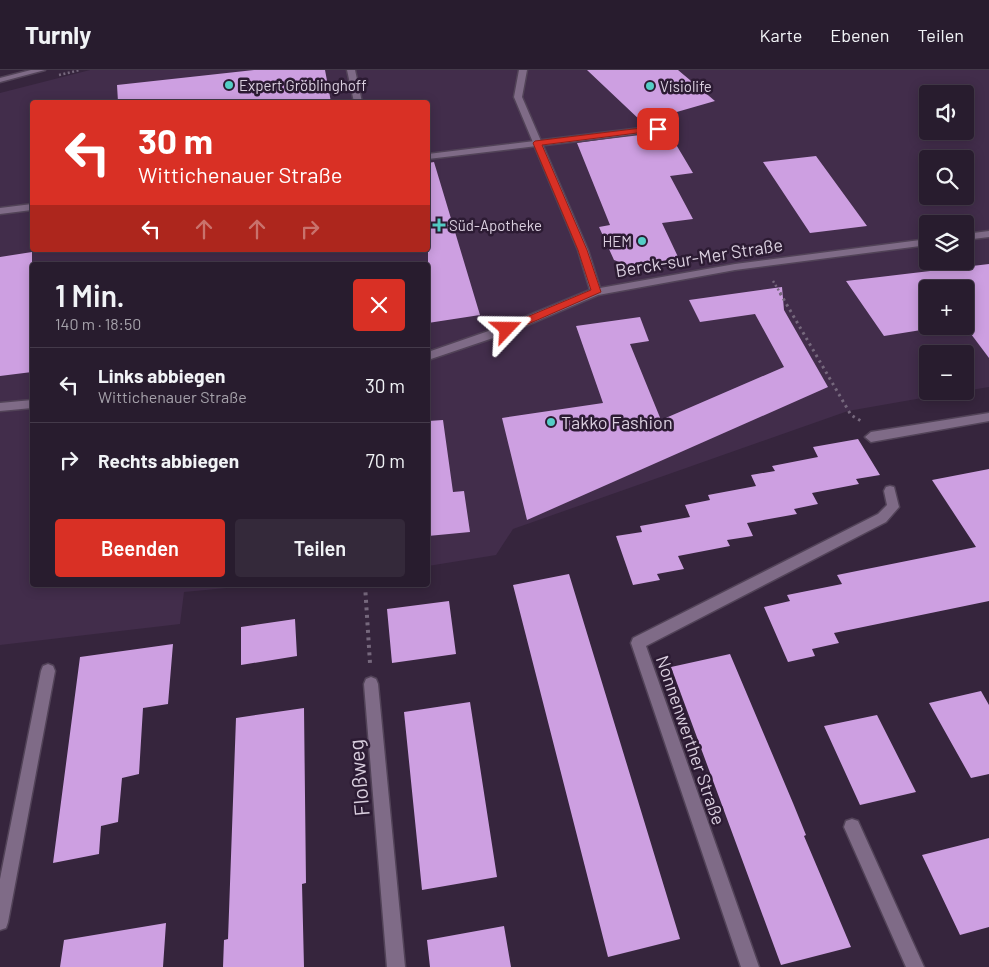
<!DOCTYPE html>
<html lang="de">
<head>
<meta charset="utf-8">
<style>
	:root { --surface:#281c2e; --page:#34293a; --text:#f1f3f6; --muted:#a5a1aa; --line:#443a4a; --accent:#d93025 }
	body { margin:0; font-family:Barlow,sans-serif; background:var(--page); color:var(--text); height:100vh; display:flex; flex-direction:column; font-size:19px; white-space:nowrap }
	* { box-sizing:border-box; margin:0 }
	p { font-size:16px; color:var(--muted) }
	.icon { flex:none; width:28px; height:28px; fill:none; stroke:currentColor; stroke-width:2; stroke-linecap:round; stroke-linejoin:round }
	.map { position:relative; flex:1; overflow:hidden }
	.panel { position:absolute; left:30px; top:192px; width:400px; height:325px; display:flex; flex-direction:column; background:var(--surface); border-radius:5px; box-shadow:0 2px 12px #0003,0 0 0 1px var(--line) }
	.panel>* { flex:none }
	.top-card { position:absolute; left:30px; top:30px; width:400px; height:152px; border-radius:5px; box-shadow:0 2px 12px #0003,0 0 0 1px var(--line); background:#d93025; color:#fff; overflow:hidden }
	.fabs { position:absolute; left:919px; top:15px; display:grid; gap:10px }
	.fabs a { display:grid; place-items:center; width:55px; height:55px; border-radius:5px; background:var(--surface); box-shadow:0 2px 12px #0003,0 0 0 1px var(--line); font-size:25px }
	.pin { position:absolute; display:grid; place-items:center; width:42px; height:42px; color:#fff; margin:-21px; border-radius:10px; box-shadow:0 2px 8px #0006 }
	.me { position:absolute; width:55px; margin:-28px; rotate:67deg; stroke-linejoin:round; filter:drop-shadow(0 0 4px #0008) }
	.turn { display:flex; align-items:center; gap:18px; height:105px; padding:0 25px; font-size:22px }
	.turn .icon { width:65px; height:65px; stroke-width:2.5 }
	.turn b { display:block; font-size:35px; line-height:42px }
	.lanes { display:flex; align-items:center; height:48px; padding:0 25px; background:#0003; justify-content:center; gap:25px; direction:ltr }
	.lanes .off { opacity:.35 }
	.round { display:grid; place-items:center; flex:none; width:52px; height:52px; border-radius:5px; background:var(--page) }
	.headline { display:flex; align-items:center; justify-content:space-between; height:85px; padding:0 25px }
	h1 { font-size:30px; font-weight:600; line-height:38px }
	.action { display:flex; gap:10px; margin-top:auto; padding:10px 25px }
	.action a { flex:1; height:58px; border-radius:5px; background:var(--accent); color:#fff; font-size:20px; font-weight:600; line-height:58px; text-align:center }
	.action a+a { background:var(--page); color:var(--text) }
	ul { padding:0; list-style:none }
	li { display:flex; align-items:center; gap:15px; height:75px; padding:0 25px; border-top:1px solid var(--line) }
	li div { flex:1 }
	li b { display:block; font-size:19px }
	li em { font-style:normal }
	header { display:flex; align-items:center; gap:30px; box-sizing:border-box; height:70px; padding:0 25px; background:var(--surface); border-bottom:1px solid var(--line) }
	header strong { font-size:24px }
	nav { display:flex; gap:28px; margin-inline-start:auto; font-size:18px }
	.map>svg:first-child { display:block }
	.built { fill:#422d4b; fill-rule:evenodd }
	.building { fill:#cd9fe1 }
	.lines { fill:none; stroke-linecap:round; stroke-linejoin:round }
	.lane-casing { stroke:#524358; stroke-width:3 }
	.street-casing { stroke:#524358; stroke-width:3 }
	.path-far2 { stroke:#76687d; stroke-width:2.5; stroke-dasharray:2 2.5; stroke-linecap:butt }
	.path-far1 { stroke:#76687d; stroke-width:3; stroke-dasharray:2.5 4; stroke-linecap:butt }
	.path { stroke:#76687d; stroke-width:4; stroke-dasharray:3 4.5; stroke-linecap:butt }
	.lane { fill:#7f6b87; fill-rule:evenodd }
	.street { fill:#7f6b87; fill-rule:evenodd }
	.route { fill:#d93025; stroke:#8d1f18 }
	.poi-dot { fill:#54cdc6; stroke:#2c1b33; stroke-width:2 }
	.labels { text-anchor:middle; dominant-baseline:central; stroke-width:5; stroke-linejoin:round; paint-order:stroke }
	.far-poi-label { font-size:15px; fill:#dacfdf; stroke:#2c1b33; text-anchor:start }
	.street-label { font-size:18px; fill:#dacfdf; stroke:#2c1b33 }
	.poi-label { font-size:18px; fill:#dacfdf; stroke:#2c1b33; text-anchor:start }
	.near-street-label { font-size:21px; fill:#dacfdf; stroke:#2c1b33 }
</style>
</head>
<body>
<header>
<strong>Turnly</strong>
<nav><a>Karte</a><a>Ebenen</a><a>Teilen</a></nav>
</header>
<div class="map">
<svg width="989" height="897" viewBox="0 0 989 897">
	<rect width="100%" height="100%" fill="#36253d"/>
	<path class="built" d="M90,0H989V317L965,321V284H928V321H962L848,341L513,459L496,485L428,496V195H32V515H258L184,522L180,554L0,575V23ZM928,24H965V61H928ZM32,32H428V180H32ZM928,89H965V126H928ZM928,154H965V191H928ZM928,219H965V256H928Z"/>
	<path class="building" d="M254,0H325L331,32H118L117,15Z
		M587,0H678L715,31L642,52Z
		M663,61H668L693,103L670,106L693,149L662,153L679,189L627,195L614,190L599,157L610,155L577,73Z
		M816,86L867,156L810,163L763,92Z
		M434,92L480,245L428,253V93Z
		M32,182V302L0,306V187Z
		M989,194V288L965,256V219H928V256H946L884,266L846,211Z
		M782,217L784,240L828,317L527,450L502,348L603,333L576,256L640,247L649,271L630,274L661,350L784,297L755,244L700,252L689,230Z
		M443,350L453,422L464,421L470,462L428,466V351Z
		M858,369L880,405L856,409L859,414L812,423L818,434L794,439L797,444L747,453L753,466L727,470L730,476L678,486L684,499L657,504L660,510L633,515L616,466L642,462L640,456L690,447L685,435L710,430L708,425L756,416L751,405L775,401L772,396L818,387L813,377Z
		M989,399V531L834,563L839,573L812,579L815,586L788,592L764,537L790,531L787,525L842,514L837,505L976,477L932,410Z
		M569,504L680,869L608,887L513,515Z
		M449,531L456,584L392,593L387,539Z
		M295,549L297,586L241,595V557Z
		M173,574L168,634L143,638L139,704L122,708L118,752L101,756L99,784L53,793L80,587Z
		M730,584L793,733L806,765L804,766L851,877L781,895L671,597Z
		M981,621L989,635V704L971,708L929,633Z
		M470,632L497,807L422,820L404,642Z
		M304,638L306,813L302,814L304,897H223L224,870L228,869L236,648Z
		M877,645L916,722L860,735L824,656Z
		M989,768V857L960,865L922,785Z
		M166,853L163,897H60L64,870Z
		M504,856L511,897H430L427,870Z"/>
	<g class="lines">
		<defs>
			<path id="lane" d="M347,0H355L362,32H354Z
				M658,56L662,59L661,61L428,89V84Z
				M32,134V140L0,144V138Z
				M852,749L858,751L924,897H906L844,757L846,751Z"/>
			<path id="street" d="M31,0H45L0,12V8Z
				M519,0H527L522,27L588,180L600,218L735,194L928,169V175L735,200L598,225L511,262L428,290V282L503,256L590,220L578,180L514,27Z
				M989,161V167L965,170V164Z
				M32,330V338L0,341V333Z
				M989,343V351L871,372L865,367L871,362Z
				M890,416L894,417L899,437L886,452L646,576L759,897H741L631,573L633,568L878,444L887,435L884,421L886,417Z
				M48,594L53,596L55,601L8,852L6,858L0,860V809L41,601L43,596Z
				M371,607L376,609L378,614L405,897H387L364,614L366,609Z"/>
		</defs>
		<use href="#lane" class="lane-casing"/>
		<use href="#street" class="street-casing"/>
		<path class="path-far2" d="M59,5L80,0
			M773,211L781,224"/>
		<path class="path-far1" d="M780,223L851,345L861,351"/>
		<path class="path" d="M365,515L370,593"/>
		<use href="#lane" class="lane"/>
		<use href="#street" class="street"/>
	</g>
	<path class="route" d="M658,56L662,59L661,60L542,75L587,180L601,222L510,262H503V257L591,220L578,180L533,73L535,71Z"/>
	<g class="poi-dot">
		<circle cx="229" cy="15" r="5"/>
		<circle cx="650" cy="16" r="5"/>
		<path d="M436.5 147.5h5v5h5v5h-5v5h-5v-5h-5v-5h5z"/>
		<circle cx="642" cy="171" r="5"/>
		<circle cx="551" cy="352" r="5"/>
	</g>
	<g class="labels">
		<g class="far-poi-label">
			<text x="239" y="15">Expert Gröblinghoff</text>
			<text x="660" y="16">Visiolife</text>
			<text x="449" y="155">Süd-Apotheke</text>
			<text x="632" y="171" text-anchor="end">HEM</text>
		</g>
		<g class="street-label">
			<text transform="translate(699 187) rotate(-9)">Berck-sur-Mer Straße</text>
			<text transform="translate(691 670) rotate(71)">Nonnenwerther Straße</text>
		</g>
		<g class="poi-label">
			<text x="561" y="352">Takko Fashion</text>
		</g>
		<g class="near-street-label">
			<text transform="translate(358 708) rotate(-95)">Floßweg</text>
		</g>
	</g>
</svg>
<div class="fabs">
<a><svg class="icon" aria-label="sound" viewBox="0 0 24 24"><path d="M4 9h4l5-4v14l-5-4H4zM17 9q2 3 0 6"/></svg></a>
<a><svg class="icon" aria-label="search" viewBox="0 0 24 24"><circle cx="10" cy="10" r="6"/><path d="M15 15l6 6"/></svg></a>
<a><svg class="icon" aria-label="layers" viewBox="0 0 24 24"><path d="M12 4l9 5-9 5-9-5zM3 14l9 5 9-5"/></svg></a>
<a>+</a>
<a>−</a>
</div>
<div class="pin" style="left:658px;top:59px;background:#d93025"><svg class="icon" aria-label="arrive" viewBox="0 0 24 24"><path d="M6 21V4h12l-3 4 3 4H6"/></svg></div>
<svg class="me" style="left:507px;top:259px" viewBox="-20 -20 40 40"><path d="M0-17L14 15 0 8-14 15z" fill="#d93025" stroke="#fff" stroke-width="4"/></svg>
<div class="top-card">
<div class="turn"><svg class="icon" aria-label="left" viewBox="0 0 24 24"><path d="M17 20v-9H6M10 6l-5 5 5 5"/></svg><div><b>30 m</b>Wittichenauer Straße</div></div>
<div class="lanes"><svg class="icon" aria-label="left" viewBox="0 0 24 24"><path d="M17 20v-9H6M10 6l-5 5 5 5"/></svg><svg class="icon off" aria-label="ahead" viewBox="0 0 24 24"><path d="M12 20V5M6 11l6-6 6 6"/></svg><svg class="icon off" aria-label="ahead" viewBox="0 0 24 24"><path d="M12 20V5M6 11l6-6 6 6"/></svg><svg class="icon off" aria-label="right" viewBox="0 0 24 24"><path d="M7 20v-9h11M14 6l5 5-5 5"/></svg></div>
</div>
<section class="panel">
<div class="headline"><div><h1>1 Min.</h1><p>140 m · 18:50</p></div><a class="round" style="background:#d93025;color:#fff"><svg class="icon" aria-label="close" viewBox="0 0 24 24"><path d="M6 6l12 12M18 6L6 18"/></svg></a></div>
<ul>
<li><svg class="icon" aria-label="left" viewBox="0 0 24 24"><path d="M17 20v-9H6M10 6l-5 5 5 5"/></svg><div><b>Links abbiegen</b><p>Wittichenauer Straße</p></div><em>30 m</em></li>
<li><svg class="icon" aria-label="right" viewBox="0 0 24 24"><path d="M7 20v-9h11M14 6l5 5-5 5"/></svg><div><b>Rechts abbiegen</b></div><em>70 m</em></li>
</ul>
<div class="action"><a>Beenden</a><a>Teilen</a></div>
</section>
</div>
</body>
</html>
